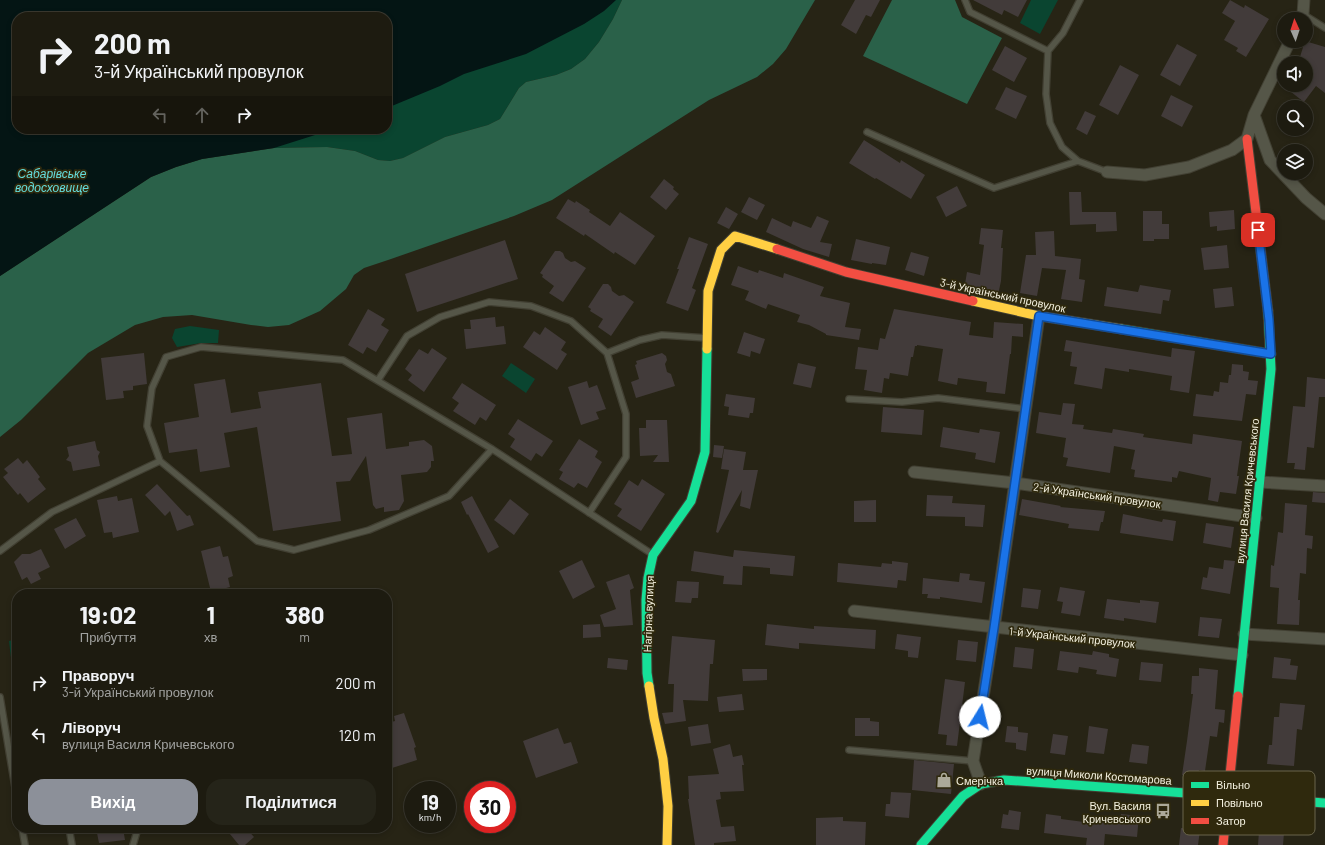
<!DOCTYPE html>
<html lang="uk">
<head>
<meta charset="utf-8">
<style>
	:root { --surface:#1d1b10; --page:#252419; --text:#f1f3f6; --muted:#a0a19f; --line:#3b3930; --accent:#8c9099 }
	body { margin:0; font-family:Barlow,sans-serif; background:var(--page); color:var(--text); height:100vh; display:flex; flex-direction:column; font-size:15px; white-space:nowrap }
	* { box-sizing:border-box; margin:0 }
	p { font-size:13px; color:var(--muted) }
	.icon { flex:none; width:22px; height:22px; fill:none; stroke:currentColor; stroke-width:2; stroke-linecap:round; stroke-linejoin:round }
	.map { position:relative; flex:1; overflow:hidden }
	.sheet { position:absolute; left:12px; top:589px; width:380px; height:244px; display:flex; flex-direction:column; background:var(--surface); border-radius:16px; box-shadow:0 2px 6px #0003,0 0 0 1px var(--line) }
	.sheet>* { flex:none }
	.hud { position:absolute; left:12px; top:12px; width:380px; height:122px; border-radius:16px; box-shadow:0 2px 6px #0003,0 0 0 1px var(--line); background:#1d1b10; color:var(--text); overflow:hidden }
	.needle { width:26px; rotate:357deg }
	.controls { position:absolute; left:1277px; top:12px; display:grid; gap:8px }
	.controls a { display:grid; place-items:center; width:36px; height:36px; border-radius:50%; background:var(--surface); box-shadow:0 2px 6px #0003,0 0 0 1px var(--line); font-size:20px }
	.speed { position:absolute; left:404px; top:781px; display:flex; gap:8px; font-size:20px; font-weight:700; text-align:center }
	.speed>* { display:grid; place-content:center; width:52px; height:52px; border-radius:50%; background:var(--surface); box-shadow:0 2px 6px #0003,0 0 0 1px var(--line); line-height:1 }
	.speed small { font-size:10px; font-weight:400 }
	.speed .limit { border:6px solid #d22; background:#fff; color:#111 }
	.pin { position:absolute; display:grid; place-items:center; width:34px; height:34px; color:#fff; margin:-17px; border-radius:8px; box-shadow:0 2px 6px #0006 }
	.me { position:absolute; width:44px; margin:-22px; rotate:9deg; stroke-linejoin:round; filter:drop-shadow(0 0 3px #0008) }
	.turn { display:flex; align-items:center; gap:14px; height:84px; padding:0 16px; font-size:18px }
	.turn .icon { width:52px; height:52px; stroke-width:2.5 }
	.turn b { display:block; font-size:28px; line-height:34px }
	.lanes { display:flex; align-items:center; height:38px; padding:0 16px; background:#0003; justify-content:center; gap:20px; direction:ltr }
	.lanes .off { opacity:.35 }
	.eta { display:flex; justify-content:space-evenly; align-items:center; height:68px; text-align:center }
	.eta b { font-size:24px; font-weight:700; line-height:28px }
	.primary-button { display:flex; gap:8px; margin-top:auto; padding:8px 16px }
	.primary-button a { flex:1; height:46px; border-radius:16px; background:var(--accent); color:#fff; font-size:16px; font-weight:700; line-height:46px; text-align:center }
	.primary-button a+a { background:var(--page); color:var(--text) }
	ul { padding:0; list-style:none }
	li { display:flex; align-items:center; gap:12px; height:52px; padding:0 16px }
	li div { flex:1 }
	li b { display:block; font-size:15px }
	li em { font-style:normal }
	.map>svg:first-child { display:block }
	.green { fill:#0a4530 }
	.forest { fill:#2a6149 }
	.water { fill:#041514 }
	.building { fill:#423b3a }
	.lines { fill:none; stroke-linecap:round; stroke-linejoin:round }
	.lane-casing { stroke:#424033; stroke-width:8 }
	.street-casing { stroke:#424033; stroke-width:13 }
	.fast-casing { stroke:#424033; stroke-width:11 }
	.slow-casing { stroke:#424033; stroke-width:11 }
	.jam-casing { stroke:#424033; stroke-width:11 }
	.lane { stroke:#555648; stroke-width:5.5 }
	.street { stroke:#555648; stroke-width:11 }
	.fast { stroke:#16e098; stroke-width:9 }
	.slow { stroke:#ffcf43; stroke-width:9 }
	.jam { stroke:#f24e42; stroke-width:9 }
	.route-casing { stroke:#114b97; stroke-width:10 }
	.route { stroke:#1a73e8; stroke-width:7 }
	.labels { text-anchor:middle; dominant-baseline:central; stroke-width:3.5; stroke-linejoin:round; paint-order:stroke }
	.street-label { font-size:11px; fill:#f4f1e0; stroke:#2f290d }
	.poi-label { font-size:11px; fill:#f4f1e0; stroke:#2f290d; text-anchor:start }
	.water-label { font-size:12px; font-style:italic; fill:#64dddd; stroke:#2f290d }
	.key { fill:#2f290d; stroke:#6a654c; stroke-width:1 }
	.key-label { font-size:11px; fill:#f4f1e0 }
</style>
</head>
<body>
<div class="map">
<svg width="1325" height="845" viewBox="0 0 1325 845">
	<rect width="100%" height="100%" fill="#272415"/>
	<path class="green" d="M529,0H622L613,19L599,42L585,59L571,69L556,75L526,82L519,88L500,119L488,125L445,137L403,158L390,161L378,160L355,151L327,147L274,148L208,129H387V65Z
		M1031,0H1058L1040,34L1020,23Z
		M190,326L219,330L218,343H201L177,347L172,338L175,329Z
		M511,363L535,379L526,393L502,376Z
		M17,639V682L14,683L9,641Z"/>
	<path class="forest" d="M622,0H815L786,49L773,64L757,77L709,100L552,200L514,216L391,259L364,268L354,275L346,289L320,311L289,325L268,327L251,325L192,315L163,317L135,325L88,353L21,420L0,437V276L151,177L176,167L202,159L274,148L327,147L355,151L378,160L390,161L403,158L445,137L488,125L500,119L519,88L526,82L556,75L571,69L585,59L599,42L613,19Z
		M892,0H955L962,17L1002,38L967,104L863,56Z"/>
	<path class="water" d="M0,0H616L604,11L584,24L526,54L464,74L440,86L387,108V17H17V129H334L274,148L202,159L176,167L151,177L0,276Z"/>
	<path class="building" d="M855,0H880L871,17L866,15L856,34L841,25Z
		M973,0H1027L1018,17L1004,10L1002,15Z
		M1230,0L1244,8L1245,5L1269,19L1246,57L1236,51L1238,48L1224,40L1235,21L1222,13Z
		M1305,41L1325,47V93L1316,86L1304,102L1282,85H1306V62L1299,60Z
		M1177,44L1197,55L1180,86L1160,75Z
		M1005,46L1027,58L1014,82L992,70Z
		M1120,65L1139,75L1118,115L1099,105Z
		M1006,87L1027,96L1016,119L995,109Z
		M1171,95L1193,106L1182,127L1161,116Z
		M1085,111L1096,116L1087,135L1076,129Z
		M864,140L900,163L901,160L925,175L911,199L876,178L875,179L849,163Z
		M664,179L674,187L673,189L679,194L666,210L650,197Z
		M957,186L967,206L946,217L936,197Z
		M1069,192H1081L1082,212H1116L1117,231L1096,232V224L1070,225Z
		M749,197L765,205L757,220L741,212Z
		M568,199L575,203L576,201L590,210L589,212L610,226L620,212L655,236L635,265L615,252L614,254L585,234L584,236L556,218Z
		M726,207L738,214L729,229L717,223Z
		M1234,210L1235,229L1217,231V226L1210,227L1209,212Z
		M1143,211H1162V224H1169V239H1154V241H1143Z
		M817,216L829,221L820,242L832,244L829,257L803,249L766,232L772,218L791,227L793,221L811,228Z
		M981,228L1003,230L1001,248H1003L1001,281L998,295L974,290V292L964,290L967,272L980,275L984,245L979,244Z
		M1054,231L1055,256L1081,259L1079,279L1085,280L1082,302L1061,299L1066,270L1042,268L1037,296L1020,293L1026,255H1036L1035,232Z
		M689,237L708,244L692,288L696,290L688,311L666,303L679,269H677Z
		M856,239L890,247L886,265L872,263V264L851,260Z
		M505,240L518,279L417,312L405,274Z
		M1227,245L1229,268L1204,270L1201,248Z
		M555,251H560L563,253L565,258L571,262L575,261L586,268L563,302L549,293L554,286L542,277L543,275L540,273Z
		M911,252L929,257L924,276L905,270Z
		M738,266L758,273L759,270L783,278L784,273L824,287L820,296L850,303L845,327L861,329L859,340L826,335V334L809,325L797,322L800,315L768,304L766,309L745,300L749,291L731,285Z
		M603,284H608L611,287L612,291L619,296L624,295L634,302L611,336L598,327L603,319L590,311L591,309L588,307Z
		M1140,285L1171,290L1169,301L1163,300L1161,314L1104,306L1107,287L1138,292Z
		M1232,287L1234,306L1215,308L1213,289Z
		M368,309L385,319L381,325L389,330L376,352L367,347L363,354L348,345Z
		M894,309L971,322L969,335L993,338L994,322L1023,324V337L1012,336L1011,354H1010L1005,394L986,392L987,382L958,378L957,385L938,381L943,349L917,345V346H915L913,357H911L908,376L890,373L889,379L884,378L882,393L864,390L867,370L855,369L858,347L878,350L880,338L885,339Z
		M495,317L496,327L504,326L506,344L466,349L464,329H471L470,320Z
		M545,327L566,342L561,350L567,354L557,370L523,347L534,331L540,335Z
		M744,332L765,339L760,354L751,351L750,357L737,353Z
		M1066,340L1171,357L1172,348L1195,351L1189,393L1170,390L1172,376L1129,369V372L1105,368L1102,389L1074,384L1077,367L1070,366L1072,352L1064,351Z
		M432,348L447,358L424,392L408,380L412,375L405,369L419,349L428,354Z
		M144,353L147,384L133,386V390L123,391L124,398L106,400L101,358Z
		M662,353L666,356L667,360L665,364L667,372L671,374L675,386L636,398L631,382L639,379L635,365L637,364L636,361Z
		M798,363L816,367L811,388L793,384Z
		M1232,364L1243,365V371L1249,372L1248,380L1258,381L1256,395L1246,394L1242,421L1193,416L1196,394L1213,396L1214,391L1219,392L1220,382L1228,383L1229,375H1231Z
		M1307,377L1325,379V397H1319L1314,448L1307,447L1305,470L1294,469L1295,463H1287L1293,406L1305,407Z
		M225,379L231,413L261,408L258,392L321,383L332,456L352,454L347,418L382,413L386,449L409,446V442L424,440L432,446L434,461H431V467L427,472L401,475L404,501L399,510L384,512V507L376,509L373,505L366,456L350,481L336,482L341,521L273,531L257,427L224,433L230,467L200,472L197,449L169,453L164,423L199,417L194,384Z
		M587,381L589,388L597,385L606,409L596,412L599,419L581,425L568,387Z
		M462,383L496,405L486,421L480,417L475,425L453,411L459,403L452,398Z
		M726,394L755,398L753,413H750L749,418L728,415L729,407L724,406Z
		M1063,403L1075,404L1072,424L1084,425L1083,429L1112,433L1113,429L1144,434L1143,437L1192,444L1193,434L1242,441L1237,476H1239L1236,494L1220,492L1218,502L1208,500L1211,478L1179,471L1177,478L1172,477V482L1134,477L1135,470L1131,469L1135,450L1114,446L1110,473L1066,466L1068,458L1063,457L1066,438L1036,433L1039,412L1061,415Z
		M883,407L924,410L922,435L881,432Z
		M518,419L553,441L542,457L536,453L531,461L510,447L515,439L508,434Z
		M646,420H667L669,462H653L658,455L640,456L639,428H646Z
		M943,427L979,433L980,429L1000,432L995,463L975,459L976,453L940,447Z
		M579,439L598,451L595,457L602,462L587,488L578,483L574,488L559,479L563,472L559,470Z
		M95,441L97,450L100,452L98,456L100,466L73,471L71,462L66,460L69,456L67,447Z
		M714,445L724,446L722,458L713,457Z
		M724,449L746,452L743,470H758L750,509L740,506L742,490L718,533L716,532L729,470L721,469Z
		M18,458L23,464L27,460L40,477L38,479L46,489L28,503L20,493L18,495L3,477L8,473L4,469Z
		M642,479L665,494L641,531L617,516L622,509L614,504L629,480L638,486Z
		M157,484L187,516L190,515L194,525L177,531L170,511L165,516L145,495Z
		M1313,492L1325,493V503L1312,502Z
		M927,495L953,496L952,503L985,505L983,527L965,526V517L926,516Z
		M117,496L118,501L132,498L139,532L113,538L112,532L104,533L97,500Z
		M472,496L499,547L488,553L468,514L467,515L461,502Z
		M510,499L529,514L514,535L494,520Z
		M1022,499L1061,506L1060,507L1105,511L1103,522H1101L1099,531L1068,528L1069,524L1019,515Z
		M876,500V522H854V501Z
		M1285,503L1307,505L1305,535L1313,536L1312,549L1307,548L1306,574L1300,573L1298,600H1300L1299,625L1277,624L1279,588L1270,587L1271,565L1274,566L1278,532L1283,533Z
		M1123,514L1162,522L1163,519L1176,521L1173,541L1120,533Z
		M76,518L86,536L65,549L54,529Z
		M1206,523L1234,527L1231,548L1203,543Z
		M220,546L223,557L228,556L233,576L228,578L230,587L211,592L201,551Z
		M41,549L50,567L38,573L41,579L31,584L27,577L22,580L14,562L22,554H30Z
		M734,550L795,556L793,576L770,574V568L743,566L742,585L723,584L724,576L691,571L694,551L733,557Z
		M582,560L595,587L573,599L559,571Z
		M1224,560L1235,561L1230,594L1201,589L1203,577L1207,578L1209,567L1223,569Z
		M892,561L908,563L906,581L898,580L897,588L837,582L838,563L881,567L882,563L892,564Z
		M960,573L970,574L969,580L985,582L982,603L940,597V599L927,598L928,594H922L923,578L959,582Z
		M629,574L634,588L630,590L633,625L604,627L600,615L616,609L606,582Z
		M677,581L699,582L698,598H692L691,603L675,602Z
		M1060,587L1085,591L1080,616L1061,613L1063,602L1057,601Z
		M1023,588L1041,590L1038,609L1021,607Z
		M1107,599L1140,603V600L1159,602L1156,623L1124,618V621L1104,618Z
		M1200,617L1222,619L1219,638L1198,636Z
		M600,624L601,637L583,638V625Z
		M767,624L814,629V626L876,630L875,649L799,643V649L765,645Z
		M897,634L921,637L918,658L908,657V651L895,649Z
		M672,636L715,640L713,664H710L708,701L683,700L686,721L665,724L662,713L673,712L674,684H668Z
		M958,640L978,642L976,662L956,660Z
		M1015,647L1034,649L1032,669L1013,667Z
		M1060,651L1092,655L1093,651L1109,654V657L1119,659L1116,677L1096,674L1097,670L1079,667L1078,673L1057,670Z
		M1274,657L1291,659L1290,665L1298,666L1296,680L1272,678Z
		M608,658L628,660L627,670L607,668Z
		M1141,662L1163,664L1161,682L1139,680Z
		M1199,668L1218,670L1215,709L1225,710L1224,723L1219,722L1217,737L1210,736L1205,771L1199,770L1198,777L1182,775L1187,741L1193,694H1191L1192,676H1199Z
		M742,669H767V680L743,681Z
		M945,679L965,682L957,746L946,745L947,735L938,734Z
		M742,694L744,710L719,712L717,697Z
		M1280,703L1305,705L1302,730L1297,729L1294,766L1267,764L1269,745H1272L1274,717H1279Z
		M404,713L416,747L414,748L417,760L392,768L387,751V723L395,721L394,716Z
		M855,718H870V721L879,722V736H855Z
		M708,724L711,743L691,746L688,727Z
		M1007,726L1018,727V732L1028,733L1026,751L1016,749V743L1005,742Z
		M1089,726L1108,729L1104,754L1086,752Z
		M558,728L564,744L571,742L578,763L536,778L523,741Z
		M1053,734L1068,736L1065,755L1050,753Z
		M730,744L733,757L742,755L744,765H742L744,791L720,792L721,799L716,800L721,827L734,826L736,841L714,843V845H695L688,799H689L688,776L719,774L713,749Z
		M1132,744L1149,746L1147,764L1129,762Z
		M914,760L954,764L951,794L912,790Z
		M891,792L911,793L909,818L885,816L886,804H890Z
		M1009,810L1021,812L1019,830L1001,828L1003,814L1008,815Z
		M1046,814L1061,816V819L1084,822L1085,817L1120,822L1121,814L1139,816L1137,837L1105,834L1104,845H1086L1087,838L1044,833Z
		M843,817V821L866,822L865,845H816V818Z
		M96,828H123L125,840L99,843Z
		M225,828H246L254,837L245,845H239Z
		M1181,828L1200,830L1198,845H1179Z
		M1259,831L1284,833L1283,845H1258Z"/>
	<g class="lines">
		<defs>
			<path id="lane" d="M965,0L970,12L1048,51
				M1080,0L1063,33L1048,51L1046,94L1050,123L1062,147L1078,161L1107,172
				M1303,14L1325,28
				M867,132L994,188L1078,161
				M607,353L640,340L662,335L707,338
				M378,380L407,336L440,317L489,302L531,306L571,321L607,353L626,414V457L589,513
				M849,399L902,402L938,398L1026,409
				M492,449L449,496L369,530L294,550L257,541L160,461L147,426L152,388L166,357L201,347L343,360L492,449L652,554
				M0,551L52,512L160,461
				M0,697L17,799
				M849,750L973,761
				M22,828L25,845
				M69,828L72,845
				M133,845L138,828"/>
			<path id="street" d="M1301,19L1303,14L1304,0
				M1254,115L1270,160L1306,198L1325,214
				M1107,172L1145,175L1189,167L1232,150L1247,139L1254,115L1290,41
				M914,472L1015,483L1256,518
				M1260,482L1325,486
				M854,611L1242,655
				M1244,634L1325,639
				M981,784L973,761L994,628L1039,316"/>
			<path id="fast" d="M1121,329L1271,354
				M649,686L647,673L646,600L648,578L653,555L691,501L705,452L707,349
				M1238,696L1271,369L1268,311
				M921,845L963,796L981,784L1004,780L1325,803"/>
			<path id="slow" d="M973,301L1039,316L1121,329
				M707,349L708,291L721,250L735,236L777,249
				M649,686L654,718L663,759L668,806L667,845"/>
			<path id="jam" d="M1247,139L1268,311
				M777,249L846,272L973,301
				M1223,845L1238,696"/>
		</defs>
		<use href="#lane" class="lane-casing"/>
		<use href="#street" class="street-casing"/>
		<use href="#fast" class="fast-casing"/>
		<use href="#slow" class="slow-casing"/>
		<use href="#jam" class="jam-casing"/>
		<use href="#lane" class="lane"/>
		<use href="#street" class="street"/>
		<use href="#fast" class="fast"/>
		<use href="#slow" class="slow"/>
		<use href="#jam" class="jam"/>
	</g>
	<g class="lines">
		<defs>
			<path id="route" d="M980,717L994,628L1039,316L1271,354L1269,320L1258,230"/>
		</defs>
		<use href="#route" class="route-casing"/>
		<use href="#route" class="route"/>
	</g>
	<defs>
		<symbol id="shop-bare" viewBox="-9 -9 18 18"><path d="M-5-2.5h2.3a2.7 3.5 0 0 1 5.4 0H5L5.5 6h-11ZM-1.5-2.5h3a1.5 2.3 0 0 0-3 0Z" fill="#aca999" stroke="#2f290d" stroke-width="2.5" paint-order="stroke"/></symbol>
		<symbol id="bus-bare" viewBox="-9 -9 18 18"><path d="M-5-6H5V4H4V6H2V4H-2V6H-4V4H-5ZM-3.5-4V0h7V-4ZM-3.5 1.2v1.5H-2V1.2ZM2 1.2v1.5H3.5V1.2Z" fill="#aca999" stroke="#2f290d" stroke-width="2.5" paint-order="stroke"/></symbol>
	</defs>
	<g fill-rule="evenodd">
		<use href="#shop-bare" x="933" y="769" width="22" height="22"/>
		<use href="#bus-bare" x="1152" y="800" width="22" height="22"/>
	</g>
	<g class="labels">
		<g class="street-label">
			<text transform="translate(1003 295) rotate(12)">3-й Український провулок</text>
			<text transform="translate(1247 491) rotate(-84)">вулиця Василя Кричевського</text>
			<text transform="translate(1097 495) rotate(8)">2-й Український провулок</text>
			<text transform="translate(648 614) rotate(-88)">Нагірна вулиця</text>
			<text transform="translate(1072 637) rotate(6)">1-й Український провулок</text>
			<text transform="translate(1099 775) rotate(4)">вулиця Миколи Костомарова</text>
		</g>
		<g class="poi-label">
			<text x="956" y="780">Смерічка</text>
			<text x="1151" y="805" text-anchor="end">Вул. Василя<tspan x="1151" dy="13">Кричевського</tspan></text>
		</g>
		<g class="water-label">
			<text x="52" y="173">Сабарівське<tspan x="52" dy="14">водосховище</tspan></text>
		</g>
	</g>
	<rect x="1183" y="771" width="132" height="64" rx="6" class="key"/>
	<rect x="1191" y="782" width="18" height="6" fill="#16e098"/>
	<rect x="1191" y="800" width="18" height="6" fill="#ffcf43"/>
	<rect x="1191" y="818" width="18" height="6" fill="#f24e42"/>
	<g class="key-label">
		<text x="1216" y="789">Вільно</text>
		<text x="1216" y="807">Повільно</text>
		<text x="1216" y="825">Затор</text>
	</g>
</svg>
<div class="controls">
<a><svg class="needle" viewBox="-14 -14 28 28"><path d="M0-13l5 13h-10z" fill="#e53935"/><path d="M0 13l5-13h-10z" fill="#a0a19f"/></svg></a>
<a><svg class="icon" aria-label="sound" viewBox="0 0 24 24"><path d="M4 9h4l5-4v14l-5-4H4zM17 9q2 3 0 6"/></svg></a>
<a><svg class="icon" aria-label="search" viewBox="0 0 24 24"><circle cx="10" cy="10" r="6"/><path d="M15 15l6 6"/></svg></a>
<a><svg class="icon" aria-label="layers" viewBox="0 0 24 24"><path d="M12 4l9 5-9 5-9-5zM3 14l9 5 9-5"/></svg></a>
</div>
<div class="speed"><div>19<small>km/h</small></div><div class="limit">30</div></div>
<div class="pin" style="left:1258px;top:230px;background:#d93025"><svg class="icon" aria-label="arrive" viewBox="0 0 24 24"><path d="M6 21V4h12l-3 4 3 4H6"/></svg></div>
<svg class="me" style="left:980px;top:717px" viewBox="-20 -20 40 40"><circle r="19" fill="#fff"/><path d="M0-13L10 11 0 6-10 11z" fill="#1a73e8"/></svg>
<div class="hud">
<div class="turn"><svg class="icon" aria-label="right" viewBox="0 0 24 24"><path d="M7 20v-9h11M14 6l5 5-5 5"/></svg><div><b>200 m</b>3-й Український провулок</div></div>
<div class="lanes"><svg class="icon off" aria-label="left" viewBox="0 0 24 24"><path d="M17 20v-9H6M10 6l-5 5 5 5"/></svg><svg class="icon off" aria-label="ahead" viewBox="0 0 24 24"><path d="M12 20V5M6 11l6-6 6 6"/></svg><svg class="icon" aria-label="right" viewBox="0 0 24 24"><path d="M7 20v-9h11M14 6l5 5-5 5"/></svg></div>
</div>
<section class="sheet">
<div class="eta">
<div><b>19:02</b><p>Прибуття</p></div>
<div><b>1</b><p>хв</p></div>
<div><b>380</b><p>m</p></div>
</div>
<ul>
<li><svg class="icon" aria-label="right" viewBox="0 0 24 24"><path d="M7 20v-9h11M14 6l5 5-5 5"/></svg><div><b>Праворуч</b><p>3-й Український провулок</p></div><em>200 m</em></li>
<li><svg class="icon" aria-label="left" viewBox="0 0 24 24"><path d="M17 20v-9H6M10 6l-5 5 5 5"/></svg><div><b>Ліворуч</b><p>вулиця Василя Кричевського</p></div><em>120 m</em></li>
</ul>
<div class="primary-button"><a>Вихід</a><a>Поділитися</a></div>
</section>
</div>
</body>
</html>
